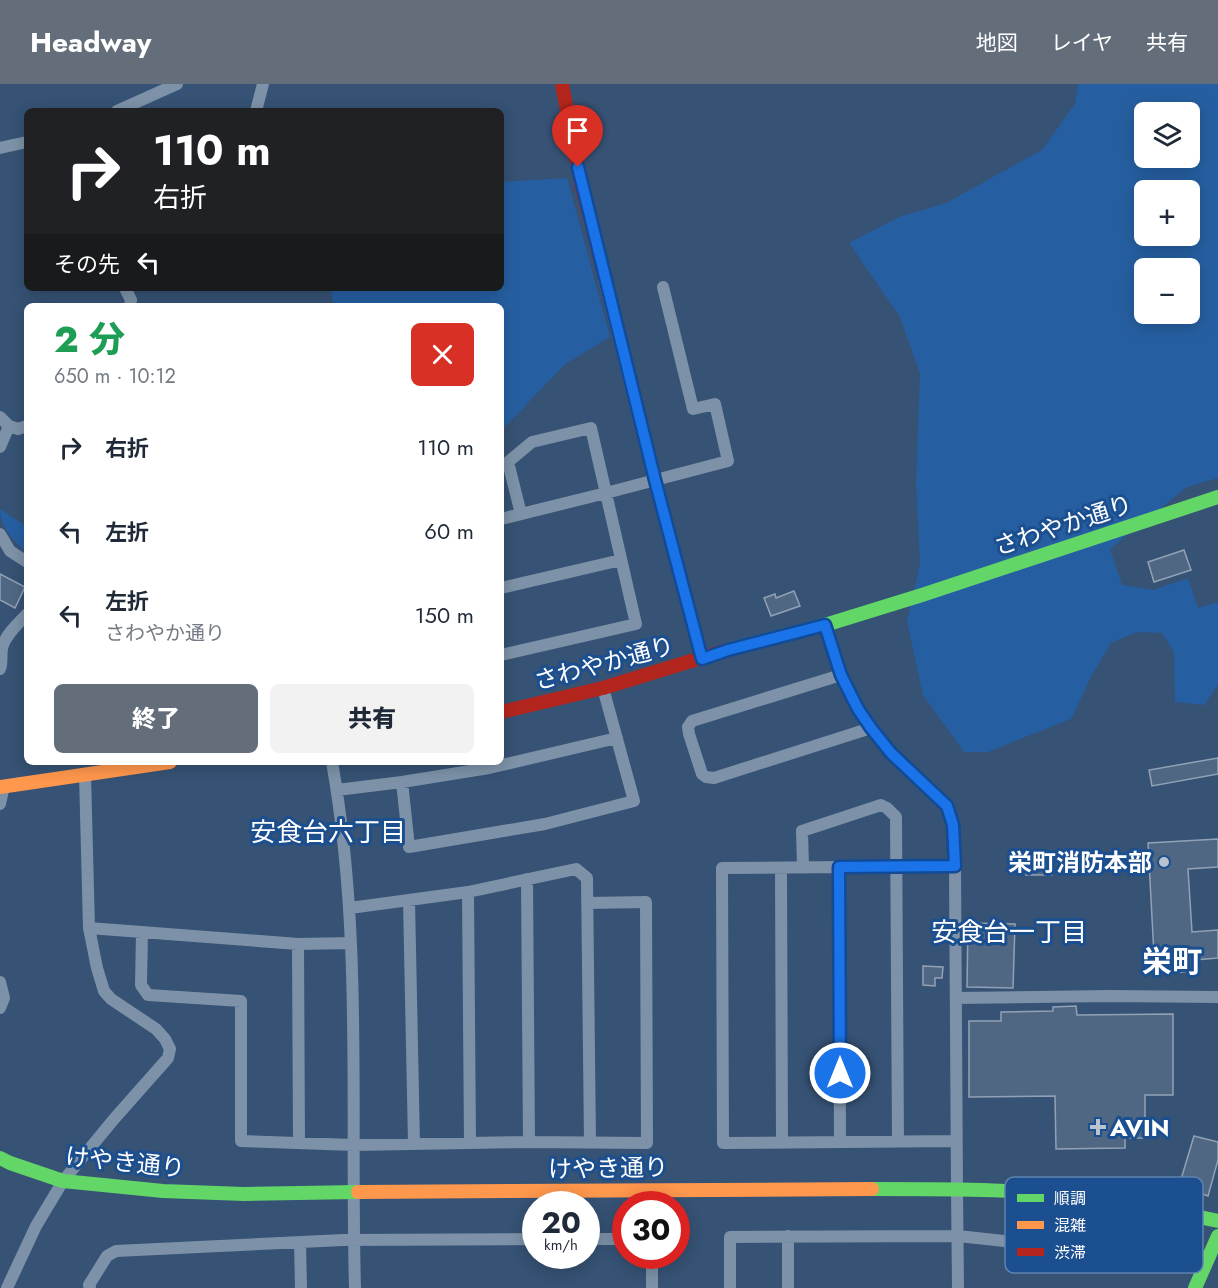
<!DOCTYPE html>
<html lang="ja">
<head>
<meta charset="utf-8">
<style>
	:root { --surface:#fff; --page:#f2f2f3; --text:#1f2937; --muted:#747a83; --accent:#646e7b }
	body { margin:0; font-family:Jost,"Noto Sans JP",sans-serif; background:var(--page); color:var(--text); height:100vh; display:flex; flex-direction:column; font-size:22px; white-space:nowrap }
	* { box-sizing:border-box; margin:0 }
	p { font-size:20px; color:var(--muted) }
	.icon { flex:none; width:33px; height:33px; fill:none; stroke:currentColor; stroke-width:2; stroke-linecap:round; stroke-linejoin:round }
	.map { position:relative; flex:1; overflow:hidden }
	.panel { position:absolute; left:24px; top:219px; width:480px; height:462px; display:flex; flex-direction:column; background:var(--surface); border-radius:9px; box-shadow:0 3px 15px #0003 }
	.panel>* { flex:none }
	.banner { position:absolute; left:24px; top:24px; width:480px; height:183px; border-radius:9px; box-shadow:0 3px 15px #0003; background:#202124; color:#fff; overflow:hidden }
	.tools { position:absolute; left:1134px; top:18px; display:grid; gap:12px }
	.tools a { display:grid; place-items:center; width:66px; height:66px; border-radius:9px; background:var(--surface); box-shadow:0 3px 15px #0003; font-size:30px }
	.speed { position:absolute; left:522px; top:1107px; display:flex; gap:12px; font-size:30px; font-weight:700; text-align:center }
	.speed>* { display:grid; place-content:center; width:78px; height:78px; border-radius:50%; background:var(--surface); box-shadow:0 3px 15px #0003; line-height:1 }
	.speed small { font-size:15px; font-weight:400 }
	.speed .limit { border:9px solid #d22; background:#fff; color:#111 }
	.pin { position:absolute; display:grid; place-items:center; width:51px; height:51px; color:#fff; margin:-62px -26px; border-radius:50% 50% 50% 0; rotate:-45deg; box-shadow:0 0 6px #0007 }
	.pin .icon { rotate:45deg }
	.me { position:absolute; width:66px; margin:-33px; rotate:0deg; stroke-linejoin:round; filter:drop-shadow(0 0 4px #0008) }
	.turn { display:flex; align-items:center; gap:21px; height:126px; padding:0 30px; font-size:27px }
	.turn .icon { width:78px; height:78px; stroke-width:2.5 }
	.turn b { display:block; font-size:42px; line-height:51px }
	.then { display:flex; align-items:center; height:57px; padding:0 30px; background:#0003; gap:12px; font-size:22px }
	.round { display:grid; place-items:center; flex:none; width:63px; height:63px; border-radius:9px; background:var(--page) }
	.head { display:flex; align-items:center; justify-content:space-between; height:102px; padding:0 30px }
	h1 { font-size:36px; font-weight:800; line-height:45px; color:#1e9e55 }
	.button { display:flex; gap:12px; margin-top:auto; padding:12px 30px }
	.button a { flex:1; height:69px; border-radius:9px; background:var(--accent); color:#fff; font-size:24px; font-weight:800; line-height:69px; text-align:center }
	.button a+a { background:var(--page); color:var(--text) }
	ul { padding:0; list-style:none }
	li { display:flex; align-items:center; gap:18px; height:84px; padding:0 30px }
	li div { flex:1 }
	li b { display:block; font-size:22px }
	li em { font-style:normal }
	header { display:flex; align-items:center; gap:36px; box-sizing:border-box; height:84px; padding:0 30px; background:var(--accent); color:#fff }
	header strong { font-size:28px }
	nav { display:flex; gap:33px; margin-inline-start:auto; font-size:21px }
	.map>svg:first-child { display:block }
	.green { fill:#265fa1; fill-rule:evenodd }
	.building { fill:#506783; stroke:#92a2b6; stroke-width:1.5 }
	.lines { fill:none; stroke-linecap:round; stroke-linejoin:round }
	.street { stroke:#7d92a8; stroke-width:12 }
	.fast { stroke:#63d668; stroke-width:14 }
	.slow { stroke:#ff974d; stroke-width:14 }
	.jam { stroke:#b3261e; stroke-width:14 }
	.route-casing { stroke:#114b97; stroke-width:15 }
	.route { stroke:#1a73e8; stroke-width:10 }
	.poi-dot { fill:#b9c2ce; stroke:#1b4f8f; stroke-width:2 }
	.labels { text-anchor:middle; dominant-baseline:central; stroke-width:6; stroke-linejoin:round; paint-order:stroke }
	.street-label { font-size:24px; fill:#fff; stroke:#1b4f8f }
	.poi-label { font-size:24px; font-weight:bold; fill:#fff; stroke:#1b4f8f; text-anchor:end }
	.neighbourhood-label { font-size:26px; fill:#fff; stroke:#1b4f8f }
	.district-label { font-size:30px; font-weight:bold; fill:#fff; stroke:#1b4f8f }
	.key { fill:#1b4f8f; stroke:#5f84b1; stroke-width:1.5 }
	.key-label { font-size:16px; fill:#fff }
</style>
</head>
<body>
<header>
<strong>Headway</strong>
<nav><a>地図</a><a>レイヤ</a><a>共有</a></nav>
</header>
<div class="map">
<svg width="1218" height="1204" viewBox="0 0 1218 1204">
	<rect width="100%" height="100%" fill="#365274"/>
	<path class="green" d="M1078,0H1218V394L1187,403L1110,465L1122,501L1153,506L1188,494L1198,524L1218,518V601L1204,621L1175,618L1174,568L1162,549L1137,548L1111,559L1092,591L1071,635L988,668H964L923,611L907,538L920,479L916,399L920,290L900,233L849,159L899,133L946,119L1042,66L1075,20ZM1144,28H1190V74H1144ZM1144,106H1190V152H1144ZM1144,184H1190V230H1144Z
		M567,94L610,253L564,281L501,347V222H333L331,205L330,204H501V98Z
		M0,425L27,443V468C14,457 0,443 0,425Z"/>
	<path class="building" d="M1184,466L1191,486L1154,498L1148,478Z
		M0,490L25,503L15,524L0,516Z
		M794,507L800,522L771,532L764,514L775,510L776,514Z
		M1218,674V690L1152,702L1149,686Z
		M1218,755V783L1188,785L1192,848L1218,846V874L1194,876V887L1155,890L1148,759Z
		M1027,771H1053L1052,791H1026Z
		M968,839L1015,840L1013,904L967,903Z
		M923,882L943,883L942,894H935V902L923,901Z
		M1076,922L1077,931L1173,930V1011H1145V1054H1125V1064L1056,1065L1055,1012L969,1013V937H1001V928L1053,927V923Z
		M1194,1052L1218,1058V1076L1208,1112L1179,1102Z"/>
	<g class="lines">
		<path class="street" d="M117,27L177,0
			M256,27L263,0
			M0,64L27,58
			M125,204L131,216L130,222
			M0,333L9,342L0,363
			M9,342L18,345L27,342
			M501,435L606,409L728,377L715,320L693,325L663,203
			M0,450L10,467L27,478
			M501,504L621,476
			M825,541L841,591L858,625L871,644L892,669L947,722L953,741L955,782L957,1105L958,1204
			M501,571L636,540L591,344L532,358L508,378L521,430
			M0,585C3,577 0,568 3,561C7,549 19,539 27,530
			M841,591L692,637L688,643L689,650L702,690L706,693L714,694L871,644
			M332,678C363,852 350,1029 355,1204
			M402,698L409,763L545,740L634,717L603,604
			M337,706L402,698L489,684L617,654
			M0,720L4,702
			M955,782L722,784L723,1059L956,1057
			M803,783L802,747L881,721L887,724L896,733L898,1058
			M839,783L840,1058
			M781,784L782,1059
			M527,795L529,1058
			M468,808L470,1059
			M409,816L414,1060
			M350,824L468,808L576,785L587,794L590,1058
			M89,844L298,860L351,859
			M142,848L141,901L148,911L241,917V1057L354,1061L529,1058L647,1059L646,818L588,819
			M298,860L299,1059
			M0,898L4,914L0,924
			M956,914L1110,912L1218,913
			M788,1152V1204
			M586,1155H626
			M300,1159L301,1204
			M652,1172V1204
			M7,1204L36,1142L63,1097L114,1035L168,974L170,965L165,955L156,945L111,915L104,907L97,884L89,844L85,691
			M90,1204L89,1201L107,1172L116,1167L343,1156L536,1155
			M730,1204V1153L958,1152L1041,1161"/>
		<path class="fast" d="M727,566L825,541L922,511L1218,413
			M0,1074L10,1079L63,1097L163,1107L244,1110L358,1108
			M872,1105C952,1105 1035,1105 1115,1116C1149,1121 1184,1130 1218,1137
			M1195,1204L1218,1152"/>
		<path class="slow" d="M605,194L655,396L702,575
			M0,703L170,678
			M358,1108L872,1105"/>
		<path class="jam" d="M562,0L582,104L605,194
			M501,628L603,604L727,566"/>
	</g>
	<g class="lines">
		<defs>
			<path id="route" d="M578,83L655,396L702,575L728,566L825,541L841,591L858,625L871,644L891,669L947,722L953,741L955,782L839,783L840,989"/>
		</defs>
		<use href="#route" class="route-casing"/>
		<use href="#route" class="route"/>
	</g>
	<g class="poi-dot">
		<circle cx="1164" cy="778" r="6"/>
		<path d="M1095 1034h6v6h6v6h-6v6h-6v-6h-6v-6h6z"/>
	</g>
	<g class="labels">
		<g class="street-label">
			<text transform="translate(1063 441) rotate(-18)">さわやか通り</text>
			<text transform="translate(604 579) rotate(-15)">さわやか通り</text>
			<text transform="translate(125 1078) rotate(6)">けやき通り</text>
			<text transform="translate(608 1084) rotate(-1)">けやき通り</text>
		</g>
		<g class="poi-label">
			<text x="1152" y="778">栄町消防本部</text>
			<text x="1110" y="1043" text-anchor="start">AVIN</text>
		</g>
		<g class="neighbourhood-label">
			<text x="328" y="748">安食台六丁目</text>
			<text x="1009" y="848">安食台一丁目</text>
		</g>
		<g class="district-label">
			<text x="1172" y="877">栄町</text>
		</g>
	</g>
	<rect x="1005" y="1093" width="198" height="96" rx="9" class="key"/>
	<rect x="1017" y="1110" width="27" height="8" fill="#63d668"/>
	<rect x="1017" y="1137" width="27" height="8" fill="#ff974d"/>
	<rect x="1017" y="1164" width="27" height="8" fill="#b3261e"/>
	<g class="key-label">
		<text x="1054" y="1120">順調</text>
		<text x="1054" y="1147">混雑</text>
		<text x="1054" y="1174">渋滞</text>
	</g>
</svg>
<div class="tools">
<a><svg class="icon" aria-label="layers" viewBox="0 0 24 24"><path d="M12 4l9 5-9 5-9-5zM3 14l9 5 9-5"/></svg></a>
<a>+</a>
<a>−</a>
</div>
<div class="speed"><div>20<small>km/h</small></div><div class="limit">30</div></div>
<div class="pin" style="left:578px;top:83px;background:#d93025"><svg class="icon" aria-label="arrive" viewBox="0 0 24 24"><path d="M6 21V4h12l-3 4 3 4H6"/></svg></div>
<svg class="me" style="left:840px;top:989px" viewBox="-20 -20 40 40"><circle r="17" fill="#1a73e8" stroke="#fff" stroke-width="3"/><path d="M0-11L8 9 0 5-8 9z" fill="#fff"/></svg>
<div class="banner">
<div class="turn"><svg class="icon" aria-label="right" viewBox="0 0 24 24"><path d="M7 20v-9h11M14 6l5 5-5 5"/></svg><div><b>110 m</b>右折</div></div>
<div class="then">その先<svg class="icon" aria-label="left" viewBox="0 0 24 24"><path d="M17 20v-9H6M10 6l-5 5 5 5"/></svg></div>
</div>
<section class="panel">
<div class="head"><div><h1>2 分</h1><p>650 m · 10:12</p></div><a class="round" style="background:#d93025;color:#fff"><svg class="icon" aria-label="close" viewBox="0 0 24 24"><path d="M6 6l12 12M18 6L6 18"/></svg></a></div>
<ul>
<li><svg class="icon" aria-label="right" viewBox="0 0 24 24"><path d="M7 20v-9h11M14 6l5 5-5 5"/></svg><div><b>右折</b></div><em>110 m</em></li>
<li><svg class="icon" aria-label="left" viewBox="0 0 24 24"><path d="M17 20v-9H6M10 6l-5 5 5 5"/></svg><div><b>左折</b></div><em>60 m</em></li>
<li><svg class="icon" aria-label="left" viewBox="0 0 24 24"><path d="M17 20v-9H6M10 6l-5 5 5 5"/></svg><div><b>左折</b><p>さわやか通り</p></div><em>150 m</em></li>
</ul>
<div class="button"><a>終了</a><a>共有</a></div>
</section>
</div>
</body>
</html>
